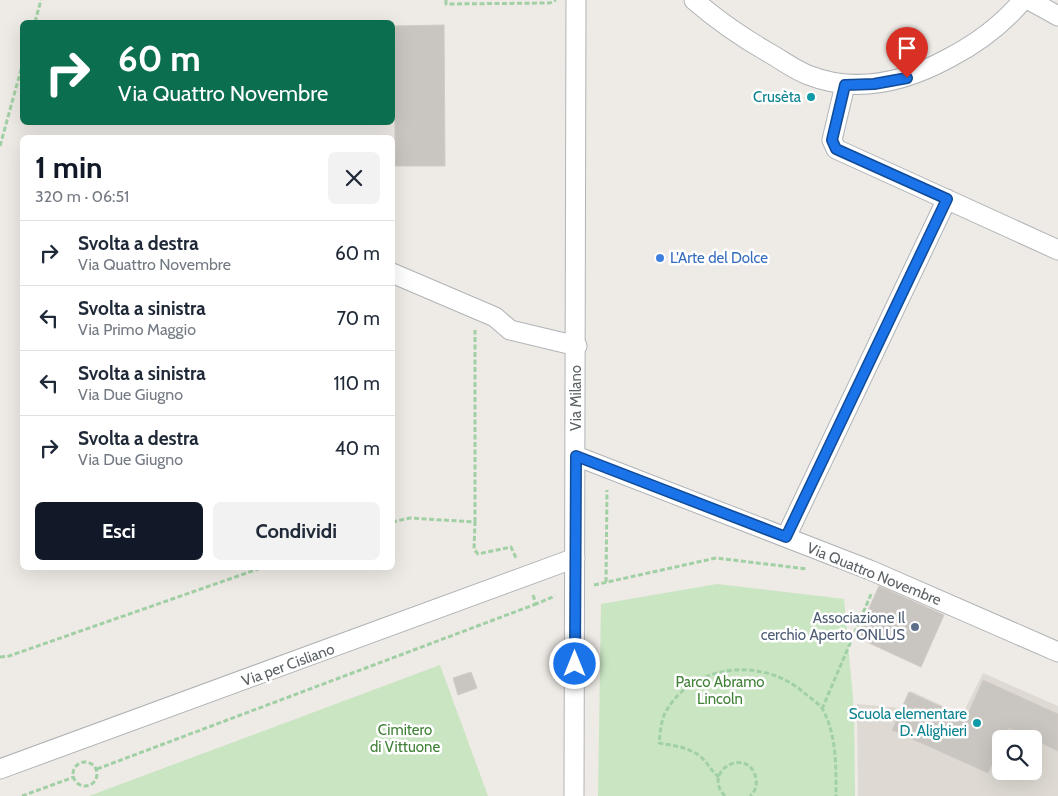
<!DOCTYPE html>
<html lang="it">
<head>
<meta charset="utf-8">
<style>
	:root { --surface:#fff; --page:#f2f2f3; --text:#1f2937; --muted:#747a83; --line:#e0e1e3; --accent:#111827 }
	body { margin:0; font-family:Cabin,sans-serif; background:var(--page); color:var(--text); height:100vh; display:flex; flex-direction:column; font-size:19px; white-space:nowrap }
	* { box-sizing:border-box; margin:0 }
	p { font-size:16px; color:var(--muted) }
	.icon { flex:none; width:28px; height:28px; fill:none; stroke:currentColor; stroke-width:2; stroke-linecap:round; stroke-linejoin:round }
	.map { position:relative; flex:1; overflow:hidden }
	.side { position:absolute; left:20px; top:135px; width:375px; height:435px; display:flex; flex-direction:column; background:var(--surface); border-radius:8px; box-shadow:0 5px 20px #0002 }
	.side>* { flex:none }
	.guide { position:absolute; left:20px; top:20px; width:375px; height:105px; border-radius:8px; box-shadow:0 5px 20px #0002; background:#0b6e4f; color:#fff; overflow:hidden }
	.tools { position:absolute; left:992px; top:730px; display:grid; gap:10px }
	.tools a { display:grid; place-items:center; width:50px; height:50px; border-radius:8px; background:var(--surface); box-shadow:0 5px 20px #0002; font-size:25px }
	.pin { position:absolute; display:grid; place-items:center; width:42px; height:42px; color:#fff; margin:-51px -21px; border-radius:50% 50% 50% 0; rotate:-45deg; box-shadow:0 0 5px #0007 }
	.pin .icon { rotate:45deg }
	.me { position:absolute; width:55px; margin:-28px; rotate:0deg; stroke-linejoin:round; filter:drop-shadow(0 0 4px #0008) }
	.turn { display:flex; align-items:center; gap:18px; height:105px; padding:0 15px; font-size:22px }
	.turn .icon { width:65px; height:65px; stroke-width:2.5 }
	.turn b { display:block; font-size:35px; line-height:42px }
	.round { display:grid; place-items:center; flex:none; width:52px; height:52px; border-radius:8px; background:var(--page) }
	.head { display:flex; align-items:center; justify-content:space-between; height:85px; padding:0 15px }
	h1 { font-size:30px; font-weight:800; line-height:38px; color:var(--accent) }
	.button { display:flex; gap:10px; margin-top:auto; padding:10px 15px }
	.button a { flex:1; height:58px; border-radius:8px; background:var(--accent); color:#fff; font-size:20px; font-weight:800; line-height:58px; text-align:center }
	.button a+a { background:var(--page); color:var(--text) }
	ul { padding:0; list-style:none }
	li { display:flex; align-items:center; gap:15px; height:65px; padding:0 15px; border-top:1px solid var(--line) }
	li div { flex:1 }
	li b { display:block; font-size:19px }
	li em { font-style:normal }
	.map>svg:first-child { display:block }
	.education { fill:#dedad3; fill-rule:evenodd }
	.green { fill:#c9e5c2 }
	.building { fill:#c9c5c1; stroke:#d3cbc3 }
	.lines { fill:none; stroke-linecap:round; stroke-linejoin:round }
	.minor-casing { stroke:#b0b4b7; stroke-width:21 }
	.path { stroke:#a2d0a5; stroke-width:3; stroke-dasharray:5 2.5; stroke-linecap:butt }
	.minor { stroke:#fff; stroke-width:19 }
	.route-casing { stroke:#114b97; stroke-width:12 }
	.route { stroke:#1a73e8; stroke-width:9 }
	.culture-dot { fill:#0f9aa8; stroke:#fff; stroke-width:2 }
	.shop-dot { fill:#3f7fe0; stroke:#fff; stroke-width:2 }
	.service-dot { fill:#5c6f8a; stroke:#fff; stroke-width:2 }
	.labels { text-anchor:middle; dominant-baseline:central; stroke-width:5; stroke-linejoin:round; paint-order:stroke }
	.culture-label { font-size:15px; fill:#0d838f; stroke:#fff; text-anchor:end }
	.shop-label { font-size:15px; fill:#366cbe; stroke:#fff; text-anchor:start }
	.street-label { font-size:15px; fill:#5c6265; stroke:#fff }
	.service-label { font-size:15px; fill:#4e5e75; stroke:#fff; text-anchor:end }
	.park-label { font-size:15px; fill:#418137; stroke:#fff }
</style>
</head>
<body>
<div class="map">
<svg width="1058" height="796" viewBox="0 0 1058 796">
	<rect width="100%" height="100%" fill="#eeeae5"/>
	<path class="education" d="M983,673L1058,706V796H858L857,704L901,708L911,691L962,715ZM1001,739H1034V771H1001Z"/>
	<path class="green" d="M717,584L844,599L854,710L855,796H598L601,604Z
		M440,665L488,796H89Z"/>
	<path class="building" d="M444,25L445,166H395V26Z
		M879,586L944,615L921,667L856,637Z
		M471,672L477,688L458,695L453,678Z
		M983,680L1058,714V751L1009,728L1004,739H1001V745L988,773L892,730L909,692L966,718Z"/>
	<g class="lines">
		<defs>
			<path id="minor" d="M694,0C718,21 743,38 771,54C783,61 795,70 808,75C856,94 905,82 949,58C978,43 1002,25 1023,0
				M1029,0L1058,16
				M845,85L832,140L836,149L1058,250
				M392,273L495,317L510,330L577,346
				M576,456L870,570L1058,652
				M786,537L947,199
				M0,769L575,558
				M574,796L576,0"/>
		</defs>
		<use href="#minor" class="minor-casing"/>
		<path class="path" d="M446,0V4L550,3L556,0
			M35,22L41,0
			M0,146L22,66
			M392,522L410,518L475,522L474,549L478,554L511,547L516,558
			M475,522V330
			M606,582L607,490
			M594,585L716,558L807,569
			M533,595L536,604L555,596
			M0,657L9,656L261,568
			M822,709L872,592
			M73 774a12 12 0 1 1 24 0a12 12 0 1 1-24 0Z
			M97,769L536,604
			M719,777C712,772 709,765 703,759C691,747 675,746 659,743C660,734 661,721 665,713C692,663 763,657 803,692C809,697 819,703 823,710C837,736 836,768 836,796
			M22,796L74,777
			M725,796C700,770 750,745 756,779C757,786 755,792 750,796"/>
		<use href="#minor" class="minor"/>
	</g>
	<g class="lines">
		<defs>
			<path id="route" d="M575,664L576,456L786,537L947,199L836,149L832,140L845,85L874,84L907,78"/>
		</defs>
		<use href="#route" class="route-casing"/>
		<use href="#route" class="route"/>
	</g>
	<g class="culture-dot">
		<circle cx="811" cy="97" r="5"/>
		<circle cx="977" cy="723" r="5"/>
	</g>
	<circle class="shop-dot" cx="660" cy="258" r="5"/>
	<circle class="service-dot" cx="915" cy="627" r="5"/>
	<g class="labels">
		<g class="culture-label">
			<text x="801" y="97">Crusèta</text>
			<text x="967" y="714">Scuola elementare<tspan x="967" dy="17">D. Alighieri</tspan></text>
		</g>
		<g class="shop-label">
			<text x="670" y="258">L'Arte del Dolce</text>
		</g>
		<g class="street-label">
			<text transform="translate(576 398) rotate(-90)">Via Milano</text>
			<text transform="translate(874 574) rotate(22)">Via Quattro Novembre</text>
			<text transform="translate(288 665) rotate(-20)">Via per Cisliano</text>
		</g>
		<g class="service-label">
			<text x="905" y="618">Associazione Il<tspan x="905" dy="17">cerchio Aperto ONLUS</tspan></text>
		</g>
		<g class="park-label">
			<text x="720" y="682">Parco Abramo<tspan x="720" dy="17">Lincoln</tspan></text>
			<text x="405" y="730">Cimitero<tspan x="405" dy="17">di Vittuone</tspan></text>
		</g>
	</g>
</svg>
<div class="tools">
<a><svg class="icon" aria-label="search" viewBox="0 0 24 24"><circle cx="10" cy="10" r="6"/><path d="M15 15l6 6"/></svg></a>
</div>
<div class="pin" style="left:907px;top:78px;background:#d93025"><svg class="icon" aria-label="arrive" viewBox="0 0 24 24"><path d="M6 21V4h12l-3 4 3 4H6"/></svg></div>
<svg class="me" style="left:575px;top:664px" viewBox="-20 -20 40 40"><circle r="17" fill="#1a73e8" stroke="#fff" stroke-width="3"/><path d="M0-11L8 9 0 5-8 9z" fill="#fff"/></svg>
<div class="guide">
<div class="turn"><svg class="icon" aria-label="right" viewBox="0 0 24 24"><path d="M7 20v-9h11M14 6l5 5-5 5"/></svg><div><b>60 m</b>Via Quattro Novembre</div></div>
</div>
<section class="side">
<div class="head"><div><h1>1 min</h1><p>320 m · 06:51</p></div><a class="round"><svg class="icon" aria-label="close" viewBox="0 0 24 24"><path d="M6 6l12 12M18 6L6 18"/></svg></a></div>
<ul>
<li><svg class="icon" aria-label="right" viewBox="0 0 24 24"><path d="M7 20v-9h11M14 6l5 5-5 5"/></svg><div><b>Svolta a destra</b><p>Via Quattro Novembre</p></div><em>60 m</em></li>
<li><svg class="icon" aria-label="left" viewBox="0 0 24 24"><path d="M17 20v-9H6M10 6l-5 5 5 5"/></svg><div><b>Svolta a sinistra</b><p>Via Primo Maggio</p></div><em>70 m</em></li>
<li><svg class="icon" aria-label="left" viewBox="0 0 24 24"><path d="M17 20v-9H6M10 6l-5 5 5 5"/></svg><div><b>Svolta a sinistra</b><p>Via Due Giugno</p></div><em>110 m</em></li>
<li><svg class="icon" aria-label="right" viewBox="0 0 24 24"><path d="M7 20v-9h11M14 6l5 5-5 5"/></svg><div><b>Svolta a destra</b><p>Via Due Giugno</p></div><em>40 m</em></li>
</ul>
<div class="button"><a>Esci</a><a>Condividi</a></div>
</section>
</div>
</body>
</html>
